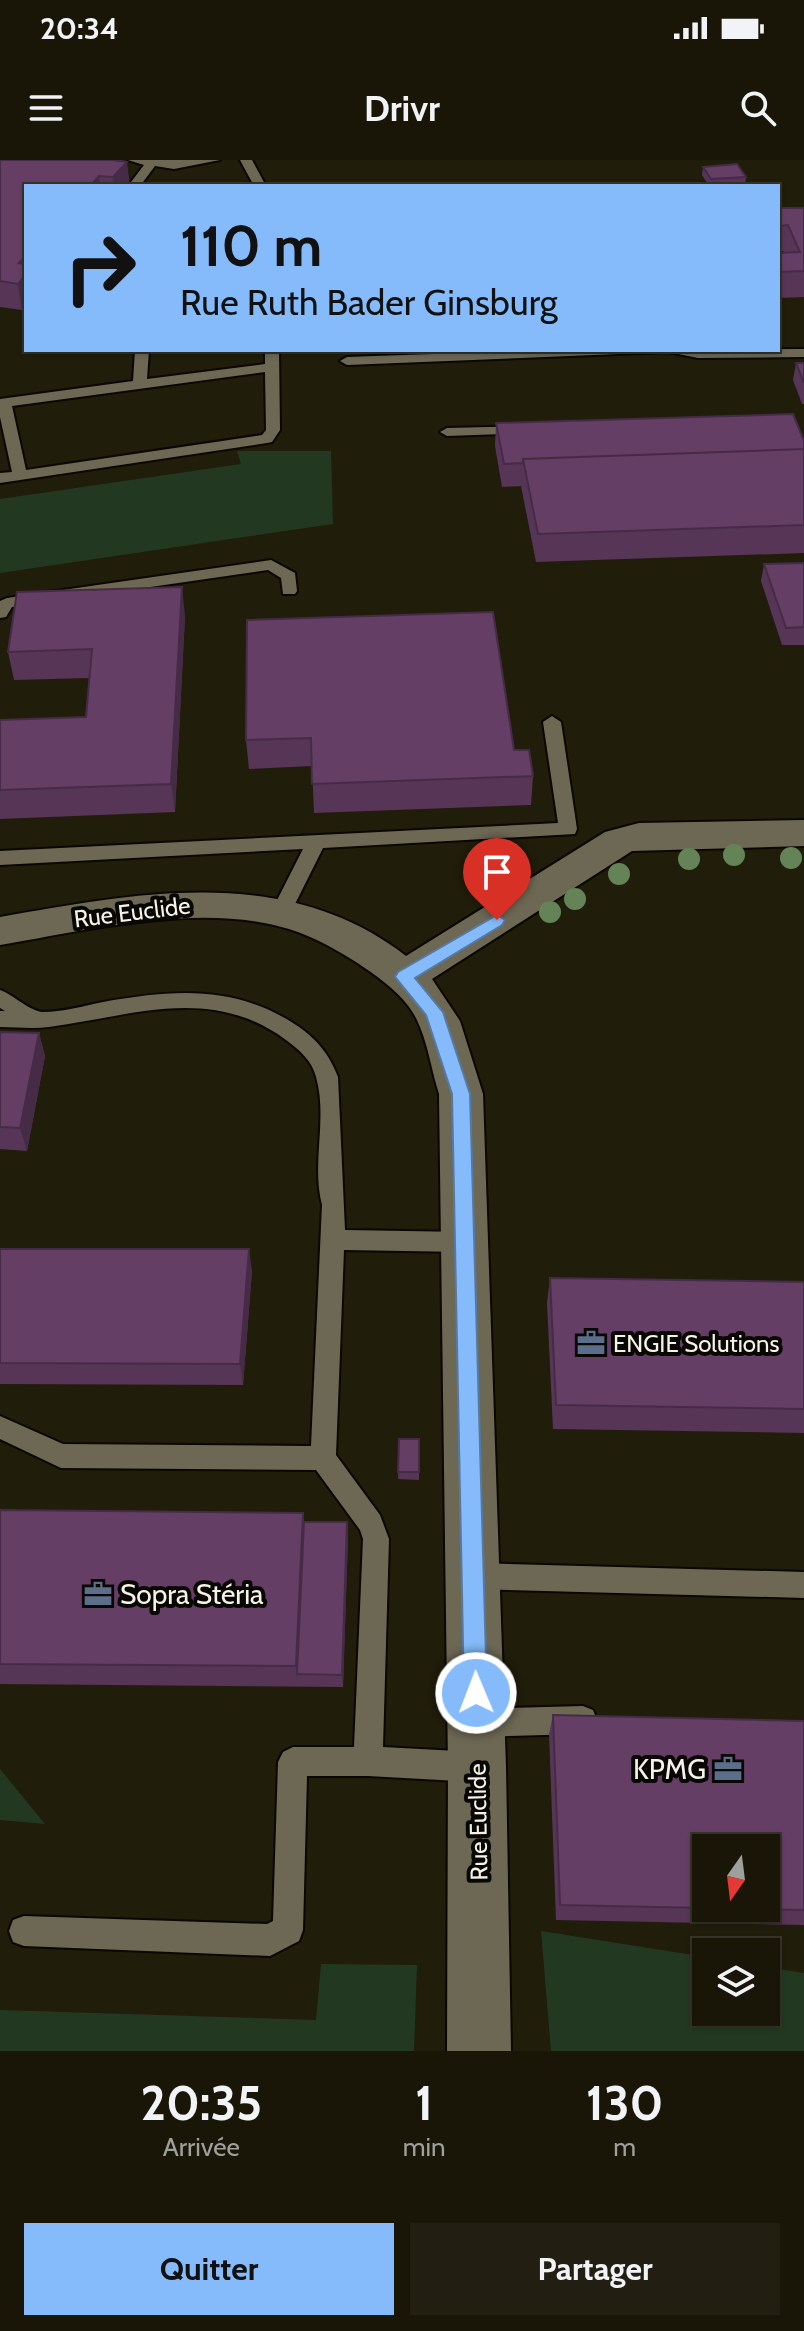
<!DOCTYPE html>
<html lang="fr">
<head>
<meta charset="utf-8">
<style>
	:root { --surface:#191608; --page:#221f12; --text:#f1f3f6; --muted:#9f9f9c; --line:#373529; --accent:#85bbfb }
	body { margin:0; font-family:Cabin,sans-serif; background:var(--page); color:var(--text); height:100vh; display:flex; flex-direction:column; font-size:30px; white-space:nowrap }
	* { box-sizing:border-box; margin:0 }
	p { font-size:26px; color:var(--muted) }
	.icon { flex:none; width:44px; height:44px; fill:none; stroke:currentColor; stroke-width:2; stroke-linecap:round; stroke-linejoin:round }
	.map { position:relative; height:1891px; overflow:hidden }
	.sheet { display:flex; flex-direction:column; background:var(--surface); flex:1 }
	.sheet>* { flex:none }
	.guide { position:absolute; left:24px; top:24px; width:756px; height:168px; border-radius:0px; box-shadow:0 2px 6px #0004,0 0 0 2px var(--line); background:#85bbfb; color:#111; overflow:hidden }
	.needle { width:52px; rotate:194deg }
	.buttons { position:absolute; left:692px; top:1674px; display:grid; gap:16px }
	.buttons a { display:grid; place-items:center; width:88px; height:88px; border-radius:0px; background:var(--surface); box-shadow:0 2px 6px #0004,0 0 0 2px var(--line); font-size:40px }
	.pin { position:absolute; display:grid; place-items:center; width:68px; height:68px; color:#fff; margin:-82px -34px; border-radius:50% 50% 50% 0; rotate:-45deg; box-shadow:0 0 8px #0007 }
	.pin .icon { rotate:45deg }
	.me { position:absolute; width:88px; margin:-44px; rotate:359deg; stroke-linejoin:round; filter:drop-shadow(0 0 6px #0008) }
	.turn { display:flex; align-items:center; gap:28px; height:168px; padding:0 24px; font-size:36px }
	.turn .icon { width:104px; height:104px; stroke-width:2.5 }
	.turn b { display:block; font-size:56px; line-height:68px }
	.eta { display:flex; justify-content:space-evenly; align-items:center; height:136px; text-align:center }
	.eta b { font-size:48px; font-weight:800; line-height:56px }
	.primary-button { display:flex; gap:16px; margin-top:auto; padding:16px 24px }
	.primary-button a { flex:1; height:92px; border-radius:0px; background:var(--accent); color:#111; font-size:32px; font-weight:800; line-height:92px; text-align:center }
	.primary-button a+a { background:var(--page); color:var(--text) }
	.status { display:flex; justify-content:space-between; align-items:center; height:56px; padding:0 40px; background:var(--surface); direction:ltr }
	.status svg { height:22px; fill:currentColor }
	header { display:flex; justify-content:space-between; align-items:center; height:104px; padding:0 24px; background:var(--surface); font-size:36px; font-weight:800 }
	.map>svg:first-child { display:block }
	.green { fill:#223821 }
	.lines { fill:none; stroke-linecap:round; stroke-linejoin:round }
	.lane-casing { stroke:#0b0700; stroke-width:4 }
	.street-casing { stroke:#0b0700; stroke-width:4 }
	.lane { fill:#6d6854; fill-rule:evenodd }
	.street { fill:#6d6854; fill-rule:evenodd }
	.tree { fill:#648357 }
	.wall { fill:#563557 }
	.shaded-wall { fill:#462b47 }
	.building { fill:#643e65; stroke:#462b47; stroke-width:2 }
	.route { fill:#85bbfb; stroke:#567aa3; stroke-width:2 }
	.labels { text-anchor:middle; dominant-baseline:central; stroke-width:8; stroke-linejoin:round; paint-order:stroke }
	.street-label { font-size:24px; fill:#f5f2e7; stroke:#090703 }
	.poi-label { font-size:24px; fill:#f5f2e7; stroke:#090703; text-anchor:start }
	.near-poi-label { font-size:28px; fill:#f5f2e7; stroke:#090703; text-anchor:start }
</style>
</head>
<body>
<div class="status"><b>20:34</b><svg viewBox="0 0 49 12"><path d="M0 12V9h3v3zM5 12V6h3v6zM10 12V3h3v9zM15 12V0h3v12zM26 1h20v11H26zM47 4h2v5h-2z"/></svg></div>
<header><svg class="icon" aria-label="menu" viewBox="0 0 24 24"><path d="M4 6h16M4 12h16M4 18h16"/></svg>Drivr<svg class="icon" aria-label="search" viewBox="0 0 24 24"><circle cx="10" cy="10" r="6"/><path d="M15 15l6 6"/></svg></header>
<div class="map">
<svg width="804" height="1891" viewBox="0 0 804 1891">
	<rect width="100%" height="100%" fill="#211d0b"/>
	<path class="green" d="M237,291H331L333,364L0,413V339L241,304Z
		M0,1609L45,1664L0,1660Z
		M541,1771L706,1797V1852H766V1807L804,1813V1891H551Z
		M321,1804L417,1805L414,1891H0V1850L316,1860Z"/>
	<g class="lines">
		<defs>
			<path id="lane" d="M128,0H220L174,9L155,6L140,26H128L144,5Z
				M240,0H252L266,26H254Z
				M804,189V197L698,198L668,192L347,205L340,201L347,197L543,190Z
				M135,190H149L147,219L265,204V190H279L280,270L272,282L267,283L0,323V313L12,312L0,257V239L133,221ZM265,212L266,270L262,275L26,310L12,246Z
				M527,266L534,270L532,273L447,276L440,272L447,268Z
				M271,400L295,413L297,431L295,434H283L281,418L268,410L12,447L6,457L0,458V441L7,438Z
				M552,556L561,562L577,669L575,674L323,688L291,752L281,759L271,752L303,689L0,705V691L558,663L543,562Z
				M0,830C14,835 29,851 43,852C62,852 84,846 103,842C166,831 224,825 281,856C309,871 327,888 338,917L345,1070L464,1072L472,1075L476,1082L472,1089L464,1092L344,1090L336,1295L380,1355L389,1379L383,1587L476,1592L486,1597L491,1607L486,1617L476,1622L368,1616H307L303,1770L299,1781L270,1796L24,1786L13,1782L9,1771L13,1760L24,1756L267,1764L273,1761L278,1602L283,1592L293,1587H354L363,1379L360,1370L316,1310L61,1308L0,1279V1256L63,1284L311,1286L322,1045C311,1003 328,959 316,917C312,900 299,890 286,880C210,824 133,856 49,867C33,869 16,867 0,867V851H5L0,848Z
				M473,1403L804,1412V1438L473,1429L463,1425L459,1416L463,1407Z
				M583,1546L593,1550L597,1560L593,1570L583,1574L477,1577L467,1573L463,1563L467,1553L477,1549Z"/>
			<path id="street" d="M804,660V686L632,691L432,819L460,861L483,934L506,1607L511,1891H447L448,1607L439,934C431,909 428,882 416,858C405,836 380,818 359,804C337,790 315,777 289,769C201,742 89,770 0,785V757C137,733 287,703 406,796L605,672L639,663Z"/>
		</defs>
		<use href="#lane" class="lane-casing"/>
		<use href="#street" class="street-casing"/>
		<use href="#lane" class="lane"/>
		<use href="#street" class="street"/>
	</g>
	<g class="tree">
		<circle cx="734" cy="695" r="11"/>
		<circle cx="791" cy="698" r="11"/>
		<circle cx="689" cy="699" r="11"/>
		<circle cx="619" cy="714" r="11"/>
		<circle cx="575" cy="739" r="11"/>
		<circle cx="550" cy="752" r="11"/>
	</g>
	<path class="wall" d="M0,0L123,1L130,26H26V146L22,150L0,147Z
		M703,7L746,17L745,25L709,26L702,15Z
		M778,48H804V137L778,138V93L784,92L783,91H778Z
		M796,203H804V244H802L793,220Z
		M496,263L804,281V393L536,402L521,326L502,327L495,286Z
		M804,403V485H782L761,421L764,404Z
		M185,456L175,652L0,659V560L86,557L90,518L14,520L8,492Z
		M247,460L514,590L533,616L531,645L314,653L312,606L249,609L246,580Z
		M0,872L39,873L45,896L27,991L0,989Z
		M0,1089L252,1111L243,1225L0,1224Z
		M550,1118L804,1122V1273L553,1269L547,1143Z
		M399,1279H419V1320L398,1319Z
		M0,1350L303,1353L304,1362H347L348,1376L343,1527L0,1524Z
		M553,1555L804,1561V1765L556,1760L549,1574Z"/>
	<path class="shaded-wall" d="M112,0H123L124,5L127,2L130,26H114Z
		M99,16L100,26H90Z
		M26,96V146L22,150L18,124L19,103Z
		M182,427L185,456L175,652L171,624Z
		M39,873L45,896L27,991L20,968Z
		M249,1089L252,1111L243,1225L240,1204Z
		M303,1353L306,1375L297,1514L296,1506Z
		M347,1362L348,1376L343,1527L342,1515Z"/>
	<path class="building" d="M0,0H112L127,2L113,17L99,16L90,26H26V96L19,103L26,104V114L18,124L0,121Z
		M737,4L746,17L711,19L703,7Z
		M778,48H804V111L778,112V93L800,92L788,65L778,66Z
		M796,203H804V223Z
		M793,254L804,281V289L523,299V303L504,304L496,263Z
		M804,289V365L538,374L523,299Z
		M804,403V467L786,468L764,404Z
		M182,427L171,624L0,630V560L86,557L92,489L8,492L17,432Z
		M493,452L514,590H529L533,616L312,624L311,578L246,580L247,460Z
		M0,872L39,873L20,968L0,967Z
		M0,1089H249L240,1204L0,1203Z
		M550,1118L804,1122V1249L556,1245Z
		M399,1279H419V1312H398Z
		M0,1350L303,1353L296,1506L0,1504Z
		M304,1362H347L342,1515L297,1514Z
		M553,1555L804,1561V1750L706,1748H766V1688H706V1748L560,1745Z"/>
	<path class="route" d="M497,755L505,760L502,765L415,818L443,852L470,934L487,1533L484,1542L476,1545L467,1542L464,1533L452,934L426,855L395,817L398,812Z"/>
	<defs>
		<symbol id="office-bare" viewBox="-9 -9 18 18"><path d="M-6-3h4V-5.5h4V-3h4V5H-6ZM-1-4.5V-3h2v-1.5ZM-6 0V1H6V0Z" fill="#5c6f8a" stroke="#090703" stroke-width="2.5" paint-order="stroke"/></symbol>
	</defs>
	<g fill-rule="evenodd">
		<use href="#office-bare" x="571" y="1163" width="40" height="40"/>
		<use href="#office-bare" x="78" y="1414" width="40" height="40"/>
		<use href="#office-bare" x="708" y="1589" width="40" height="40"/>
	</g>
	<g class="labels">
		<g class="street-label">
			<text transform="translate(132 752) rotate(-7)">Rue Euclide</text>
			<text transform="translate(478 1662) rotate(-91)">Rue Euclide</text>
		</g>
		<g class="poi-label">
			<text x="613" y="1183">ENGIE Solutions</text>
		</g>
		<g class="near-poi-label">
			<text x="120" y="1434">Sopra Stéria</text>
			<text x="706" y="1609" text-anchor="end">KPMG</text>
		</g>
	</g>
</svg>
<div class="buttons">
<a><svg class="needle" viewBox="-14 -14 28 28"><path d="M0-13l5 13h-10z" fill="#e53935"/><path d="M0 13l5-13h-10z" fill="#9f9f9c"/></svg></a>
<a><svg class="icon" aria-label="layers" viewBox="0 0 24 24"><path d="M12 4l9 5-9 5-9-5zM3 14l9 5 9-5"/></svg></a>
</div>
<div class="pin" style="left:497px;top:760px;background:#d93025"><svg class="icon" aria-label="arrive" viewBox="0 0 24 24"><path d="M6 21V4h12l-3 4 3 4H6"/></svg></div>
<svg class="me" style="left:476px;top:1533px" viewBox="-20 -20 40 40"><circle r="17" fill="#85bbfb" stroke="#fff" stroke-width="3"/><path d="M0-11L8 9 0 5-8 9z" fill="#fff"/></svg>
<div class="guide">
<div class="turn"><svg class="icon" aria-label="right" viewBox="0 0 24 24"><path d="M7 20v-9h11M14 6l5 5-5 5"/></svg><div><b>110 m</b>Rue Ruth Bader Ginsburg</div></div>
</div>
</div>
<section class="sheet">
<div class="eta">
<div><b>20:35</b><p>Arrivée</p></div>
<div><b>1</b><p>min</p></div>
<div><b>130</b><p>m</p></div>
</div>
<div class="primary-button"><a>Quitter</a><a>Partager</a></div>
</section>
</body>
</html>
